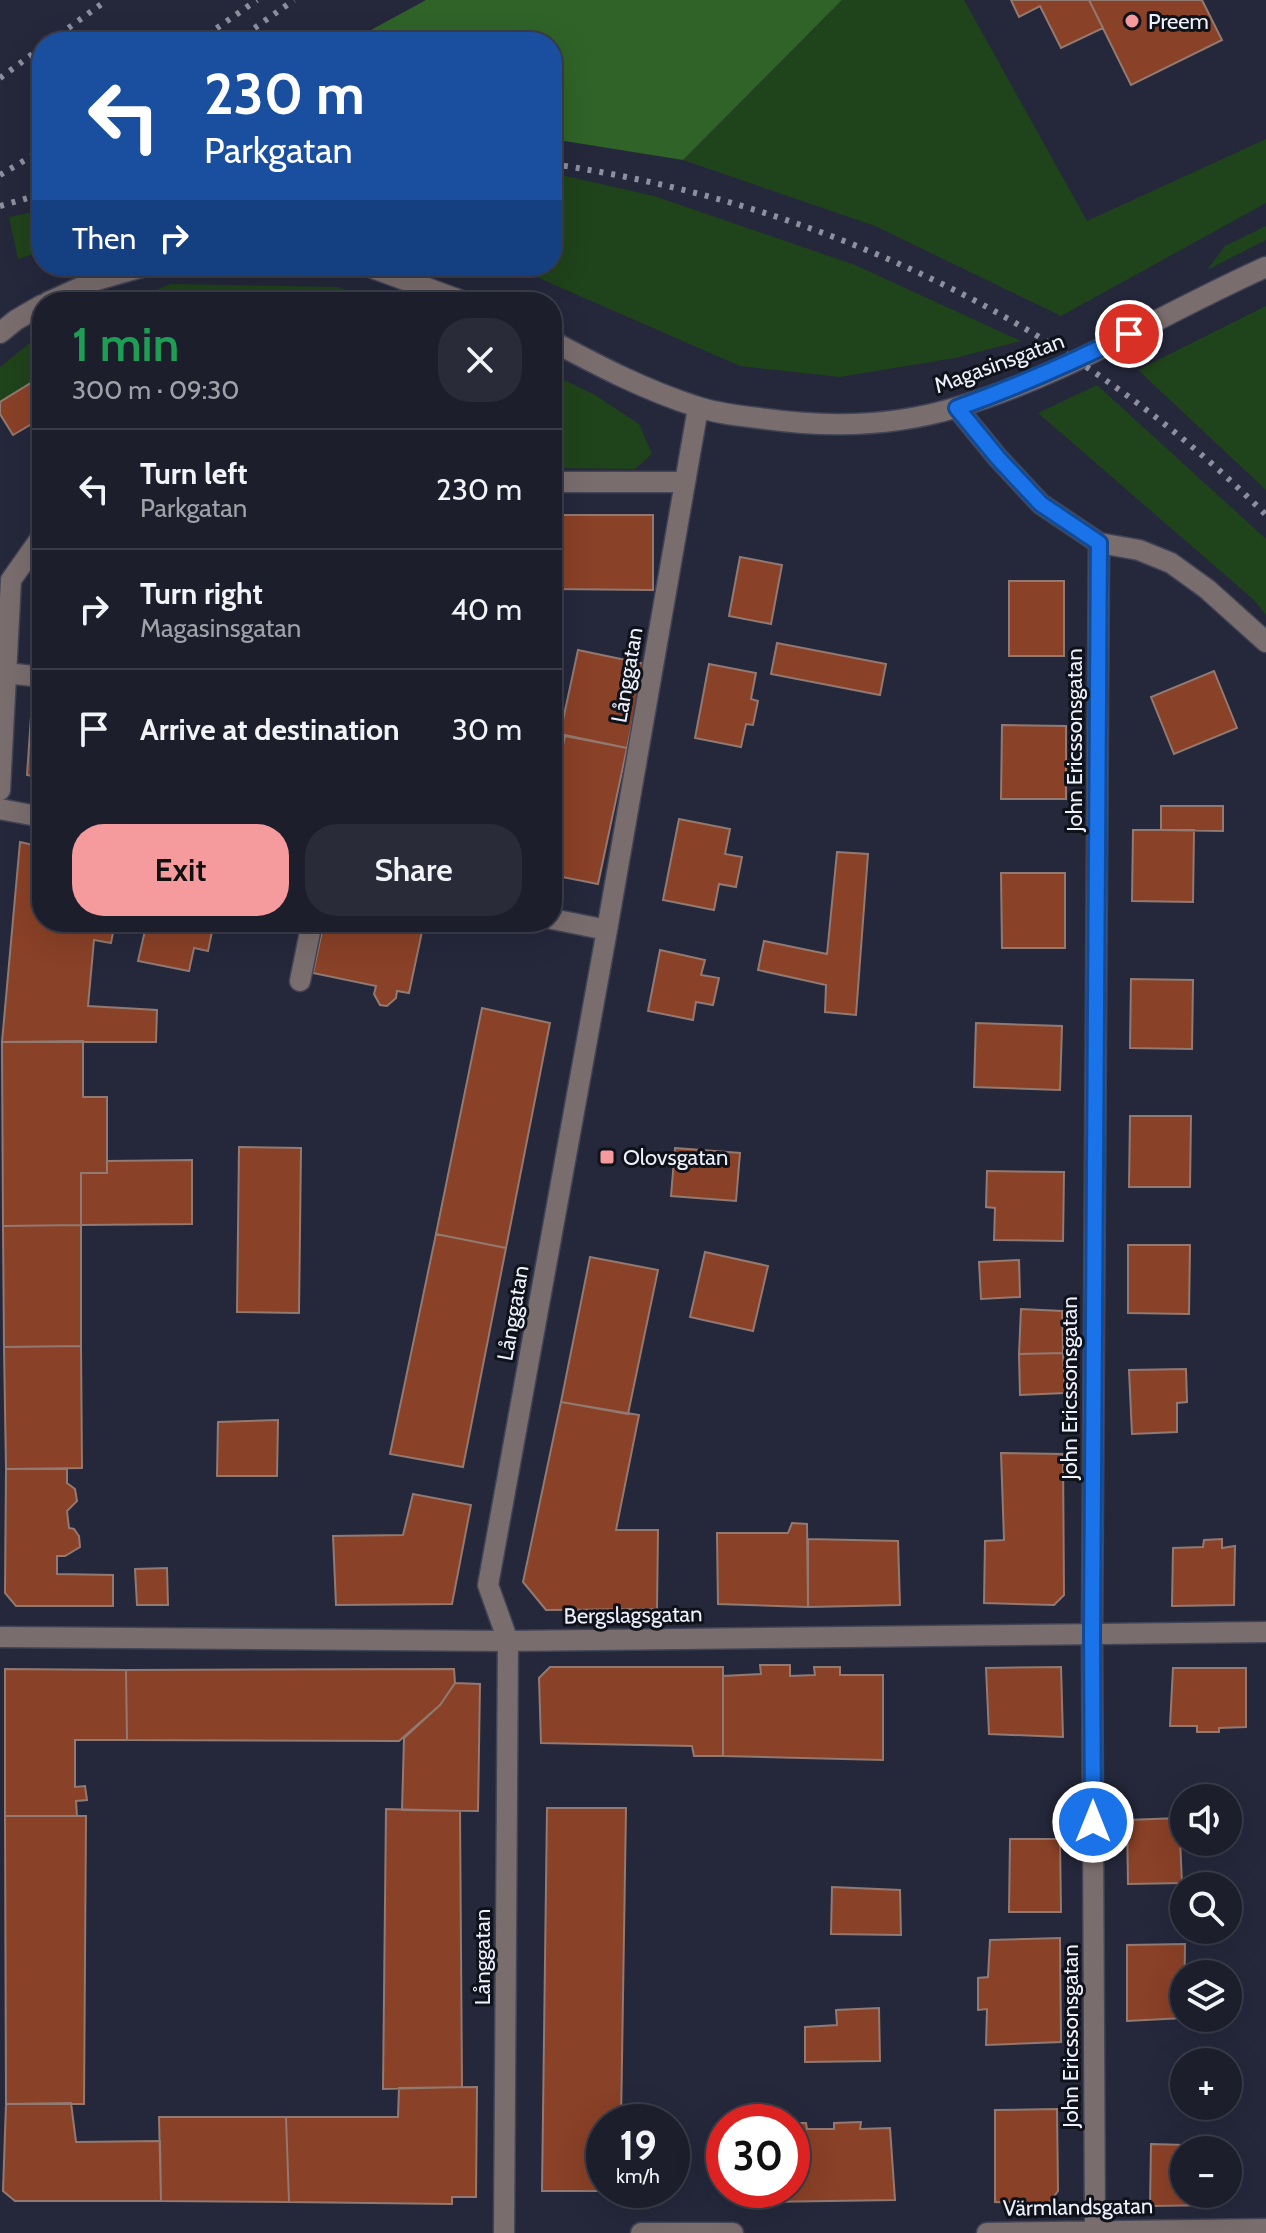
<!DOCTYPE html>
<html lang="en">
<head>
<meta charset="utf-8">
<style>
	:root { --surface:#1c1e2c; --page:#292b38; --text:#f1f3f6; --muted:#a0a2a9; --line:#3a3c48; --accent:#f59b9e }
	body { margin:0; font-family:Cabin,sans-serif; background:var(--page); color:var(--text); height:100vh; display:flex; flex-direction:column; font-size:30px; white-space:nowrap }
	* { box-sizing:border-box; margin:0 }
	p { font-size:26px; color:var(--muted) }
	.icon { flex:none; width:44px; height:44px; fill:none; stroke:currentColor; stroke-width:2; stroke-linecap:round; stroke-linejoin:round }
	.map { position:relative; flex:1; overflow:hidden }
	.panel { position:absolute; left:32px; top:292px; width:530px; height:640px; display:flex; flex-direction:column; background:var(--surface); border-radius:32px; box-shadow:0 8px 32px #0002,0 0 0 2px var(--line) }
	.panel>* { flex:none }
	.banner { position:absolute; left:32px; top:32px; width:530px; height:244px; border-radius:32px; box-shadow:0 8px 32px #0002,0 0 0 2px var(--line); background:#1a4fa0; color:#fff; overflow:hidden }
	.tools { position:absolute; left:1170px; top:1784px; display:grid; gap:16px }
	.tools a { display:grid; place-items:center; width:72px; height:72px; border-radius:50%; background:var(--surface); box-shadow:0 8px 32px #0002,0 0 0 2px var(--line); font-size:40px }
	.speed { position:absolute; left:586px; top:2104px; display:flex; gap:16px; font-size:40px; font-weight:700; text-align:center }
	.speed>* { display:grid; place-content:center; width:104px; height:104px; border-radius:50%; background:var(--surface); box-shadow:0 8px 32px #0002,0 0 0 2px var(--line); line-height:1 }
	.speed small { font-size:20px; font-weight:400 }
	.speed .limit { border:12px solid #d22; background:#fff; color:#111 }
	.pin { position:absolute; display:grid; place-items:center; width:68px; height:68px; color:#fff; margin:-34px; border:4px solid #fff; border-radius:50%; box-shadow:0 2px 8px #0007 }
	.me { position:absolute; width:88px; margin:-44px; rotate:0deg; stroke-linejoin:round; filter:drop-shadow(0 0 6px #0008) }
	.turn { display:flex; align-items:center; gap:28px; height:168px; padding:0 40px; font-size:36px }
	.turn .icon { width:104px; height:104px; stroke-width:2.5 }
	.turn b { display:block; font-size:56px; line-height:68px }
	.then { display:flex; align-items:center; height:76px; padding:0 40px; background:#0003; gap:16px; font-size:30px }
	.round { display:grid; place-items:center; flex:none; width:84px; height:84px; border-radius:32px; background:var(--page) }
	.overview { display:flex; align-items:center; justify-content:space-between; height:136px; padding:0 40px }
	h1 { font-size:48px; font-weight:600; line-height:60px; color:#1e9e55 }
	.primary-button { display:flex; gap:16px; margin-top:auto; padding:16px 40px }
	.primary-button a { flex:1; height:92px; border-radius:32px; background:var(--accent); color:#111; font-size:32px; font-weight:600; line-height:92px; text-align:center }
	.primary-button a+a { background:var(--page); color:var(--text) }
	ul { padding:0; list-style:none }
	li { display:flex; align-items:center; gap:24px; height:120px; padding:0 40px; border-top:2px solid var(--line) }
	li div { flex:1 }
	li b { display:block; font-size:30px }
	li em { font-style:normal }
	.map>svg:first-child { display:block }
	.green { fill:#1f431b }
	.forest { fill:#2f6328 }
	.building { fill:#894127; stroke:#927971; stroke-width:2 }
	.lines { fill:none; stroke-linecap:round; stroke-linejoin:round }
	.minor-casing { stroke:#414456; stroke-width:23 }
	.minor { stroke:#7a6d6d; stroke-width:20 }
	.rail { stroke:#8d8f9f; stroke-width:6; stroke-dasharray:4 8; stroke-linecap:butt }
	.route-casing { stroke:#114b97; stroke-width:20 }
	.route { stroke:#1a73e8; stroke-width:14 }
	.poi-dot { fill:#f59b9e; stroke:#10121a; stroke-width:3 }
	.labels { text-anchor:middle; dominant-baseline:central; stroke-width:6; stroke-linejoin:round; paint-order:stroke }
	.poi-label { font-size:22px; fill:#eef0fd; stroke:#10121a; text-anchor:start }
	.street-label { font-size:22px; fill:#eef0fd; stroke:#10121a }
</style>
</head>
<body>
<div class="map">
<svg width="1266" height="2233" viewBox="0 0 1266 2233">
	<rect width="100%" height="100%" fill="#25283b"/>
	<path class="green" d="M842,0H964L1087,221L1266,139V203L1061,316L875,226L683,160Z
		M552,173L654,196L855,265L1021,341L955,358L840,377L740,366L511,266H552Z
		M42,210V251L18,259L9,217Z
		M1266,226V240L1207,270L1225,246Z
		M171,284L338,287L379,302H124Z
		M1266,306V490L1138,370Z
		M42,333V376L0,402V367Z
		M552,374L595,395L639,424L652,454L635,469L552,468Z
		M1097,385L1266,539V615L1254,600L1038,413Z"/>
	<path class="forest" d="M426,0H842L683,160L552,139V42H349Z"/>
	<path class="building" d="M1011,0H1089L1103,28L1061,48L1040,6L1019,17Z
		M1089,0H1202L1222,40L1131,85Z
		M42,376V418L13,435L0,414V402Z
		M552,515H653V590L552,589Z
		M740,557L782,565L771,624L729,616Z
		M42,577V637L36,636L40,578Z
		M1009,581H1064V656H1009Z
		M777,643L886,664L880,695L771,674Z
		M578,650L645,664L627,748L560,734Z
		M709,664L756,673L751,699L758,701L753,725L746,724L741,747L695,738Z
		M1214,671L1237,728L1174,754L1151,697Z
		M32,702L42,704V778L27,775Z
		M1002,725L1066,726V799H1001Z
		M565,736L627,748L598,884L552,875V798Z
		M1161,806H1223V831L1161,830Z
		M679,819L730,829L725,854L742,857L736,887L719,884L714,910L663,900Z
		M1133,830H1194L1193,902L1132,901Z
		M20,842L42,847V922H115L111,943L94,940L88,1006L157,1010L156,1042H2Z
		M837,852L868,854L856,1015L825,1012L826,985L758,970L764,941L827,954Z
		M1001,873H1065V948H1002Z
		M147,922H214L208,951L194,948L189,971L138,961Z
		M324,922H401L423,927L409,993L397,991L396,998L387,1006L380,1005L374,994L376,986L313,973Z
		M660,950L705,960L701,975L719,978L713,1005L696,1002L693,1020L648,1011Z
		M1131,979L1193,980L1192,1049L1130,1048Z
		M482,1008L550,1023L506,1248L436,1234Z
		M976,1023L1062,1026L1060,1090L974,1087Z
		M83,1041V1097H107V1173H81V1225L3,1226L2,1042Z
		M1130,1116H1191L1190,1187H1129Z
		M239,1147L301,1148L299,1313L237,1312Z
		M675,1148L740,1153L736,1201L671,1196Z
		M192,1160V1224L81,1225V1173H107V1161Z
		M987,1171L1064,1172L1063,1241L994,1240L995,1208L986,1207Z
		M81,1225V1346L4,1347L3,1226Z
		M436,1234L506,1248L463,1467L390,1454Z
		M1128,1245H1190L1189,1314L1128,1313Z
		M705,1252L768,1266L753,1331L690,1317Z
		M590,1257L658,1270L628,1414L561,1402Z
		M1019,1260L1020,1297L981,1299L979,1262Z
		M1021,1309L1062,1311L1063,1353L1019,1354Z
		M81,1346L82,1468L6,1469L4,1347Z
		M1063,1353L1065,1393L1020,1395L1019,1354Z
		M1186,1369L1187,1402L1177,1403V1432L1132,1434L1129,1370Z
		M561,1402L639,1415L616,1530H658L657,1609L546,1610L523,1582Z
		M278,1420L277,1476H217L218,1422Z
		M1001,1453L1063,1454L1064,1595L1054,1605L984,1603L985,1541L1004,1540Z
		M6,1469H67V1483L75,1489L77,1501L67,1511L69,1528L74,1529L79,1536L80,1547L65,1556H57V1574L113,1575V1606H16L5,1593Z
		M413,1494L471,1505L452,1604L336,1605L333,1536L403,1535Z
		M792,1523L807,1524L808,1607L718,1604L717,1533H788Z
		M808,1539L898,1541L900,1605L808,1607Z
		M1222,1539V1548L1235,1546L1234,1605L1172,1606L1173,1548L1203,1547L1204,1540Z
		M167,1568L168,1605H137L135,1569Z
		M760,1665H790V1676L815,1675L814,1667H840V1675H883V1760L723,1756V1676L761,1674Z
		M550,1667H723V1756H694L692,1746L541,1743L539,1678Z
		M1061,1667L1063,1737L989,1734L986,1668Z
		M1173,1668H1246V1727L1219,1728V1732H1197V1726H1170Z
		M5,1669L126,1670L127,1740H75V1787L85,1786L87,1800L76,1801L77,1816H5Z
		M454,1669L455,1683L440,1705L399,1741L127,1740L126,1670Z
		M455,1683L480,1684L478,1811L402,1810L404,1738L440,1705Z
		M547,1808H626L621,2122H604V2190L620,2191H542Z
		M386,1809L460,1811L462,2087L383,2089Z
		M5,1816H86L84,2104H6Z
		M1179,1818L1182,1883L1128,1884L1127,1820Z
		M1010,1839H1060L1061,1912H1009Z
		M832,1887L900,1890L901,1935L831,1934Z
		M1060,1938L1061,2042L986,2045L987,2009L978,2010V1978L988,1977L990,1940Z
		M1185,1944L1184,2018L1127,2021V1945Z
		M879,2008L880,2061L805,2062V2027L837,2025L836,2010Z
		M477,2087L476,2197H452V2204L289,2202L286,2117H398L399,2088Z
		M71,2103L76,2142L160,2141L161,2201H15L3,2191L6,2104Z
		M1057,2109L1058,2191L1048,2204L995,2202V2110Z
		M159,2117H286L289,2202L161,2201Z
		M861,2122L860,2129L890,2128L895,2200L754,2202V2190H792V2123H806L807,2129H834V2123Z
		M1151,2144L1221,2146V2150H1184V2194H1221V2205L1150,2206Z"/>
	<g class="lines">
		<defs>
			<path id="minor" d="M367,266L465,302
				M48,302L97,280L146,266
				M0,333L16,320L42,305
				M552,341C599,366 645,390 695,406C717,414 743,416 766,419C830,428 896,426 958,407C1066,375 1163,313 1266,267
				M957,408L998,458L1041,504L1099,543L1139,550L1171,563L1207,589L1266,642
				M552,482H685
				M6,673L42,677
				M0,790L11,580L42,536
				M0,809L42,817
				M552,919L607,930
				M300,981L312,922
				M0,1637L508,1641L1266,1632
				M504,2233L508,1641L488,1585L607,930L698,408
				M641,2233H733
				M987,2233L1266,2229
				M1095,2233L1092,1633L1099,543"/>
		</defs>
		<use href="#minor" class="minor-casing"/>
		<use href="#minor" class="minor"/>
		<path class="rail" d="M49,42L107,0
			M197,42L257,0
			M235,42L294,0
			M0,78L42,47
			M552,164C819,203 1075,322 1266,515
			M0,175L42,150
			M0,206L42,194"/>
	</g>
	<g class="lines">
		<defs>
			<path id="route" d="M1093,1822L1092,1633L1099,543L1041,504L998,458L957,408C1016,387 1073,362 1129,334"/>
		</defs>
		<use href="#route" class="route-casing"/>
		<use href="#route" class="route"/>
	</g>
	<g class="poi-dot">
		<circle cx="1132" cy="21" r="8"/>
		<rect x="599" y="1149" width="16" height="16" rx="4"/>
	</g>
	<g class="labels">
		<g class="poi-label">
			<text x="1148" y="21">Preem</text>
			<text x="623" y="1157">Olovsgatan</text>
		</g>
		<g class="street-label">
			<text transform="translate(999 363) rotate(-20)">Magasinsgatan</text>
			<text transform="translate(627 675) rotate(-80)">Långgatan</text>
			<text transform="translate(1074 740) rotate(-90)">John Ericssonsgatan</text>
			<text transform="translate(513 1313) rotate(-80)">Långgatan</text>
			<text transform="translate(1069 1388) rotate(-90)">John Ericssonsgatan</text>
			<text transform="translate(633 1615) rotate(-1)">Bergslagsgatan</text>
			<text transform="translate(482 1957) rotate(-90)">Långgatan</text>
			<text transform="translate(1070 2036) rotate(-90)">John Ericssonsgatan</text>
			<text transform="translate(1078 2207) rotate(-1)">Värmlandsgatan</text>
		</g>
	</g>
</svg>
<div class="tools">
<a><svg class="icon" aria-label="sound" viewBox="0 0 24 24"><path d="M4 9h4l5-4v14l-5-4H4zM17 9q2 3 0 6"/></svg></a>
<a><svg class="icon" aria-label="search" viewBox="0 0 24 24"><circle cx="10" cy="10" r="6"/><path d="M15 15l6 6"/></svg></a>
<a><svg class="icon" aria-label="layers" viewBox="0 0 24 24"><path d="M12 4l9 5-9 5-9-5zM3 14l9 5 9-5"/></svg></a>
<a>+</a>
<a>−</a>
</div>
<div class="speed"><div>19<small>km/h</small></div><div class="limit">30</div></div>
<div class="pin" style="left:1129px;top:334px;background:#d93025"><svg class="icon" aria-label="arrive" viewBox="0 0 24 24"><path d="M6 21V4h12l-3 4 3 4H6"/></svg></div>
<svg class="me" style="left:1093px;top:1822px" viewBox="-20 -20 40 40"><circle r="17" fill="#1a73e8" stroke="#fff" stroke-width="3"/><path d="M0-11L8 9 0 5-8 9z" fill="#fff"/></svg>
<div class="banner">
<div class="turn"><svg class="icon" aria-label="left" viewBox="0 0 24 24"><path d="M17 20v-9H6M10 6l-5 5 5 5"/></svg><div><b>230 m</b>Parkgatan</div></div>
<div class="then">Then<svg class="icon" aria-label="right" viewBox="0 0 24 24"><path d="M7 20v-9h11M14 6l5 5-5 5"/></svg></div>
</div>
<section class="panel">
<div class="overview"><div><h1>1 min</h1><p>300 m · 09:30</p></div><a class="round"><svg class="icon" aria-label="close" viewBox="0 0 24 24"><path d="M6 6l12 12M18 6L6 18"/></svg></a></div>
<ul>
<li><svg class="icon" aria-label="left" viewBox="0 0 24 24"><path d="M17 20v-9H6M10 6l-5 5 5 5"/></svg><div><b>Turn left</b><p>Parkgatan</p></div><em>230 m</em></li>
<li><svg class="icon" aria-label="right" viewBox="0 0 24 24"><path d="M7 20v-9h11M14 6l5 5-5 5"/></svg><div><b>Turn right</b><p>Magasinsgatan</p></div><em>40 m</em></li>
<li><svg class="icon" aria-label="arrive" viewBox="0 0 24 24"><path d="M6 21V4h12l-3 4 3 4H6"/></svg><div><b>Arrive at destination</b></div><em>30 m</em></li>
</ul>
<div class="primary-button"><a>Exit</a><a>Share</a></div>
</section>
</div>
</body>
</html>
